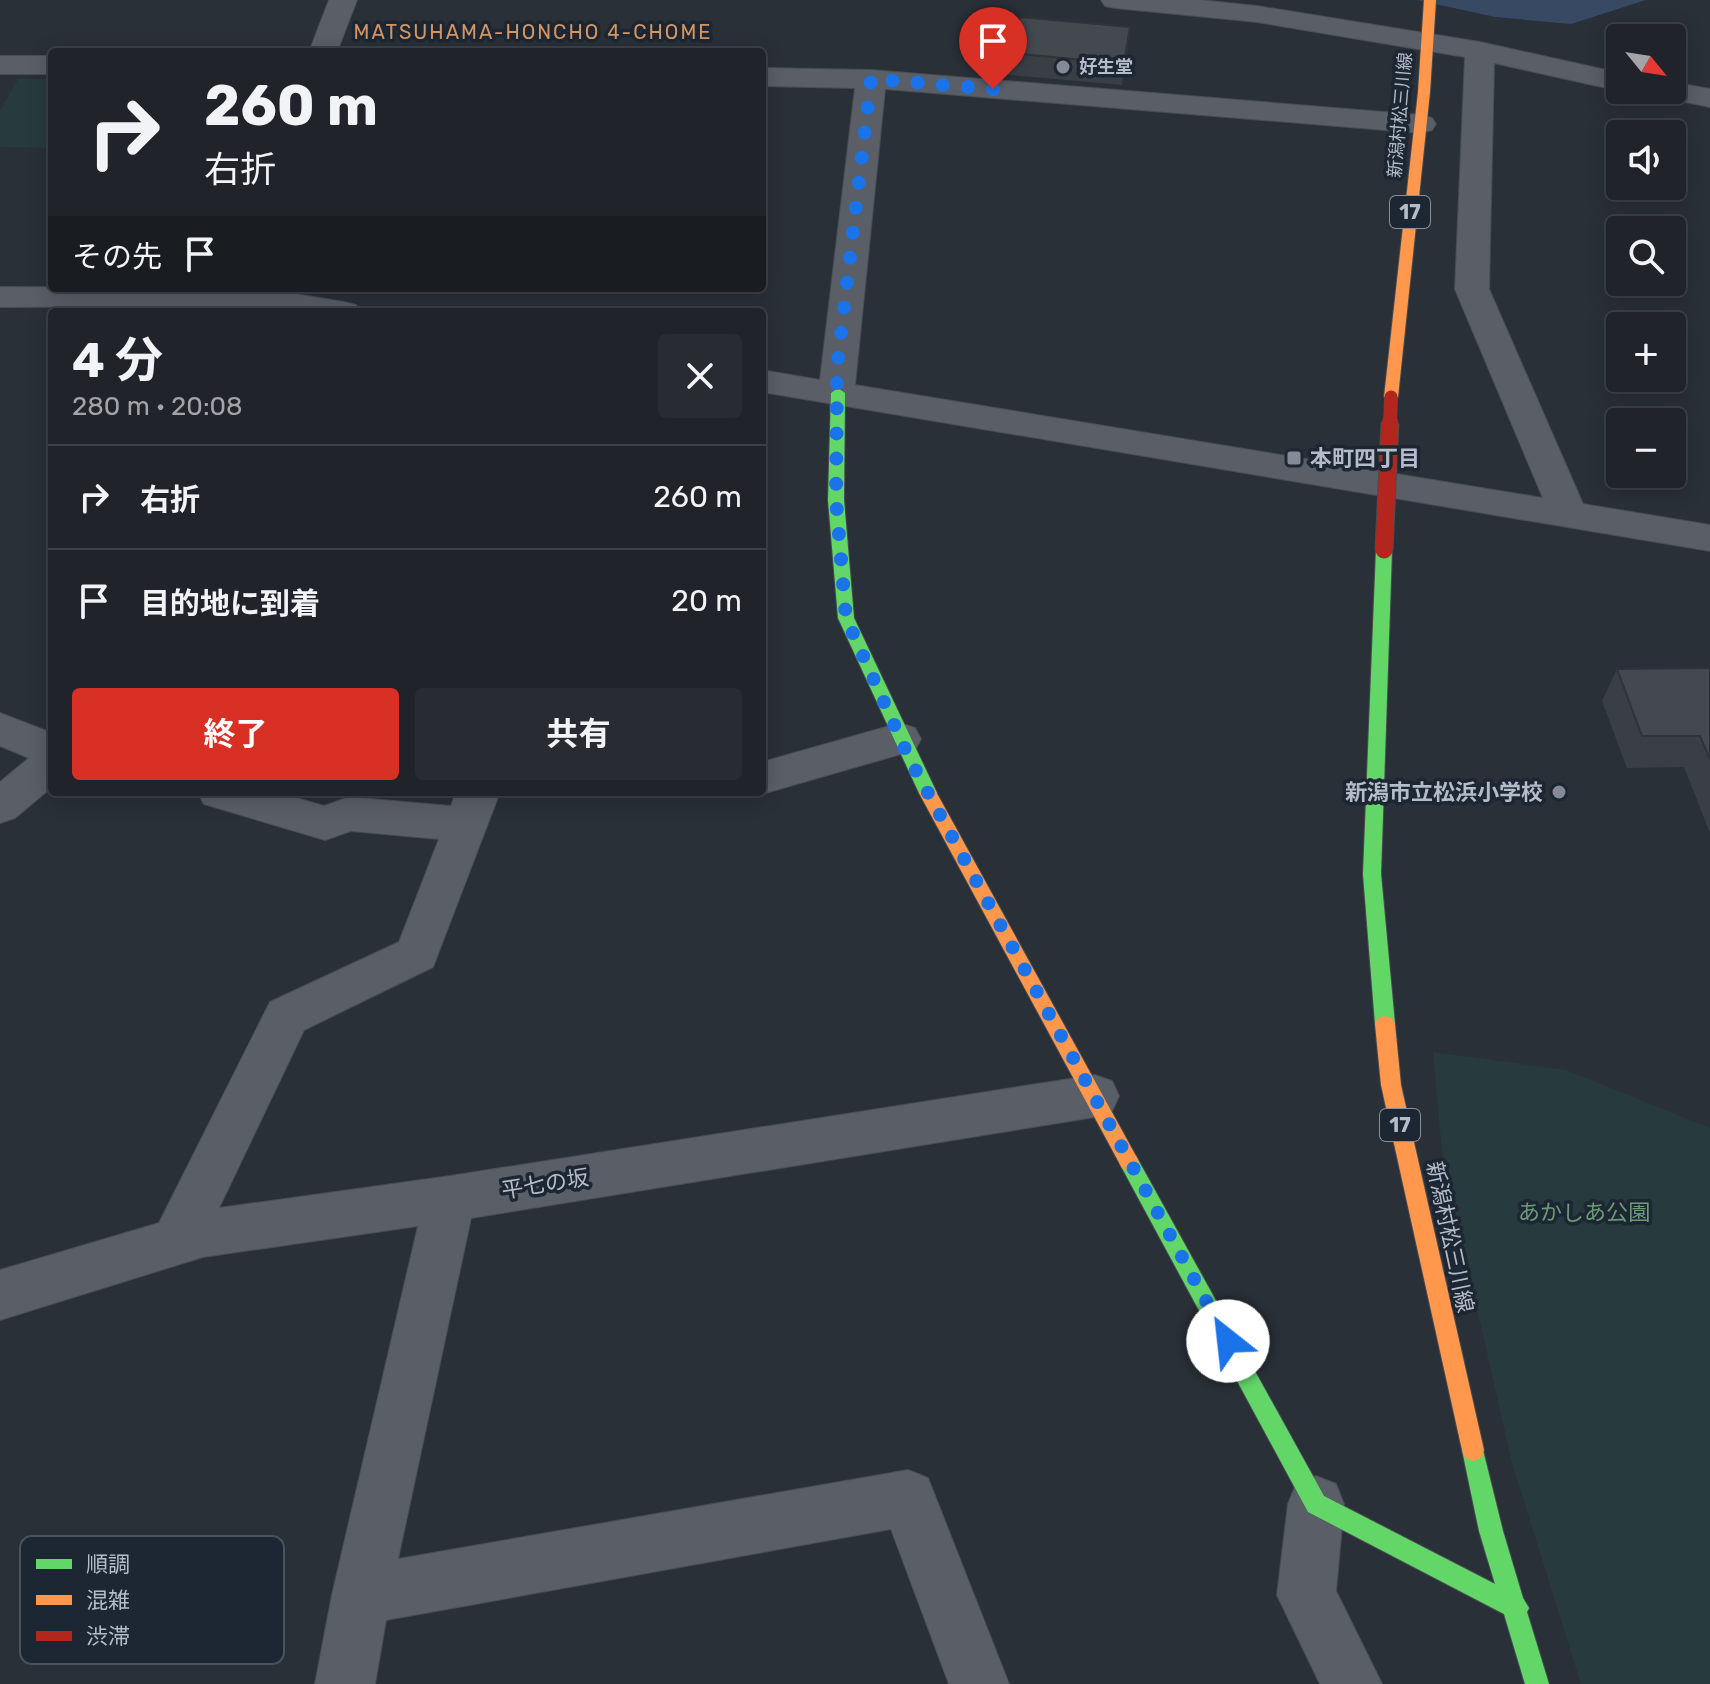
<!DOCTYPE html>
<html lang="ja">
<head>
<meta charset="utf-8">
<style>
	:root { --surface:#20242a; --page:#282c32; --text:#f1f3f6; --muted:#a2a4a8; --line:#3d4147; --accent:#d93025 }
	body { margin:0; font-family:Rubik,"Noto Sans JP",sans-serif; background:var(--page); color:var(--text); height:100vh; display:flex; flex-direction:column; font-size:30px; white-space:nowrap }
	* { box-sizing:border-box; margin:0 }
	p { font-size:26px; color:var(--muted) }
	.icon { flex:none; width:44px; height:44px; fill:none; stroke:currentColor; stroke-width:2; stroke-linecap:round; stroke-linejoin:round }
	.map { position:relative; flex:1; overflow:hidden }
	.side { position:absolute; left:48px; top:308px; width:718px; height:488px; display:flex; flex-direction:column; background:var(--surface); border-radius:8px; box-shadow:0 4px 20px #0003,0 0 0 2px var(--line) }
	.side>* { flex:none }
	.banner { position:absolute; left:48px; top:48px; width:718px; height:244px; border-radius:8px; box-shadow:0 4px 20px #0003,0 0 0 2px var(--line); background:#20242a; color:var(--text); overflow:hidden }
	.needle { width:52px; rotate:120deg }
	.buttons { position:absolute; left:1606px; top:24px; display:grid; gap:16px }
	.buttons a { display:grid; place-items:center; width:80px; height:80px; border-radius:8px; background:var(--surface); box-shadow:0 4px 20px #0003,0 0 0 2px var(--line); font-size:40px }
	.pin { position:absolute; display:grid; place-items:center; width:68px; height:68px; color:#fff; margin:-82px -34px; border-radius:50% 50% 50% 0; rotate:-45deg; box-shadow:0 0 8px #0007 }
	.pin .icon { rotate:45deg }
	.me { position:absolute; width:88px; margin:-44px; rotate:331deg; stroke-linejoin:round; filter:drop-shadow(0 0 6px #0008) }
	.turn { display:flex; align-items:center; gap:28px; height:168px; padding:0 24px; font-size:36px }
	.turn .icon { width:104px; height:104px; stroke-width:2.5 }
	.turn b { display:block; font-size:56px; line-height:68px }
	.then { display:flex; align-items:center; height:76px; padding:0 24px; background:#0003; gap:16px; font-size:30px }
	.round { display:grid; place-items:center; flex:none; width:84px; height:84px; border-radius:8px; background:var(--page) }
	.summary { display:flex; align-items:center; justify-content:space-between; height:136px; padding:0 24px }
	h1 { font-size:48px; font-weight:700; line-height:60px }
	.button { display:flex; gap:16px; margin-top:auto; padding:16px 24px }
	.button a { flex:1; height:92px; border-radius:8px; background:var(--accent); color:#fff; font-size:32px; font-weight:700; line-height:92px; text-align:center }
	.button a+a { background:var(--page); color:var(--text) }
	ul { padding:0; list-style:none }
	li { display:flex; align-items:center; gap:24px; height:104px; padding:0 24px; border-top:2px solid var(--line) }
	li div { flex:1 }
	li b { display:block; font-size:30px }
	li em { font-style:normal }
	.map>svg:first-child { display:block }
	.green { fill:#273a3e }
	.water { fill:#384963 }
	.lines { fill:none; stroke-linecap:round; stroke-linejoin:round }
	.street-casing { stroke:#484c53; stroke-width:2 }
	.fast-casing { stroke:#484c53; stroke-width:2 }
	.slow-casing { stroke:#484c53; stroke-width:2 }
	.street { fill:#5a5e66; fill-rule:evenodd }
	.fast { fill:#63d668; fill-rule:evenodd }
	.slow { fill:#ff974d; fill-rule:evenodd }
	.jam-bridge-far1-casing { stroke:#484c55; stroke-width:14; stroke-linecap:butt }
	.jam-bridge-casing { stroke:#484c55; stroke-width:19; stroke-linecap:butt }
	.jam-bridge-far1 { stroke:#b3261e; stroke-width:13 }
	.jam-bridge { stroke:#b3261e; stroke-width:17 }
	.wall { fill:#3a3f45 }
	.shaded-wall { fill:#303338 }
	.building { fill:#444950; stroke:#303338; stroke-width:2 }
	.route { stroke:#1a73e8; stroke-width:14; stroke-dasharray:0 25.2 }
	.poi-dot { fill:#848b96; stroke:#1d2633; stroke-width:3 }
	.labels { text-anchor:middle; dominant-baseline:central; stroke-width:7; stroke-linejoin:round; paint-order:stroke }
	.far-poi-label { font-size:18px; font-weight:bold; fill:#b4bcc9; stroke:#1d2633; text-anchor:start }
	.far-street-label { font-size:18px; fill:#b4bcc9; stroke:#1d2633 }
	.far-neighbourhood-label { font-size:20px; letter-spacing:2px; fill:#d59563; stroke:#1d2633 }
	.shield { fill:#1d2633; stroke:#878f9c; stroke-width:2 }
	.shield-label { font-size:20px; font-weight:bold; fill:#b4bcc9 }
	.poi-label { font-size:22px; font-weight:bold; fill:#b4bcc9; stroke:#1d2633; text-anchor:start }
	.street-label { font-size:22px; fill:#b4bcc9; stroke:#1d2633 }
	.park-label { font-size:22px; fill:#6b9a76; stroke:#1d2633 }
	.key { fill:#1d2633; stroke:#4a5360; stroke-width:2 }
	.key-label { font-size:22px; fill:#b4bcc9 }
</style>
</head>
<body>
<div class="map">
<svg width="1710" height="1684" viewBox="0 0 1710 1684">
	<rect width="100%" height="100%" fill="#2a3038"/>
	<path class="green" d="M18,79H52V148L0,147V111Z
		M1433,1052L1566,1070L1710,1128V1684H1581L1512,1463L1442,1153Z"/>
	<path class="water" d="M1417,0H1646L1571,24L1495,17Z"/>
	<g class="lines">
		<defs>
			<path id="street" d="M329,0H357L337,52H309Z
				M1101,0H1200L1257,6L1480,42L1620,73V90H1623L1620,91L1494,63L1489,289L1583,504L1710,525V551L762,392V370L820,380L855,88L762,86V68L871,70L1421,115L1432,118L1436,124L1432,130L1421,133L885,89L855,385L1543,498L1455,289L1465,57L1257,22L1115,8L1105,6Z
				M0,56H52V74H0Z
				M1672,82L1710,89V107L1655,96L1650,90H1672Z
				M0,287L259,288L344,302L356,305L361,312H283L247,306L0,307Z
				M0,713L52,733V787L15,818L0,823V782L29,758L0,746Z
				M900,723L915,728L921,739L915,750L762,794L755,792H762V762Z
				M197,792H276L324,806L349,797L451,806L456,792H500L433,967L304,1030L219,1208L450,1176L1095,1075L1112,1081L1119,1096L1112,1111L1095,1117L471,1218L398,1559L908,1470L928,1478L1009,1684H949L891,1529L386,1620L375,1684H315L332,1595L418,1226L203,1257L0,1320V1270L159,1223L270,1002L399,942L439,839L351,831L325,840L204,804Z
				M1316,1476L1336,1484L1344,1504L1336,1591L1382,1684H1320L1277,1595L1288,1504L1296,1484Z"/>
			<path id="fast" d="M838,388L845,393L844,500L854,618L937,793L928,800L919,793L838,618L828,500L831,393Z
				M1384,545L1392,550L1381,874L1395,1024L1392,1030L1385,1032L1378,1030L1375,1024L1363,874L1376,550Z
				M1129,1153L1136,1156L1324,1496L1495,1584L1479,1531L1462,1450L1465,1442L1473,1439L1481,1442L1503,1531L1523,1598L1529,1608L1527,1612L1549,1684H1525L1504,1614L1308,1512L1122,1168L1119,1162L1122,1156Z"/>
			<path id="slow" d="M1424,0H1436L1430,92L1398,397L1391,402L1384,397L1418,92Z
				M928,786L934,788L1136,1156L1139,1162L1136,1168L1129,1171L1122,1168L919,793Z
				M1385,1016L1392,1018L1395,1024L1401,1085L1484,1450L1481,1458L1473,1461L1465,1458L1462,1450L1381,1085L1375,1024L1378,1018Z"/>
		</defs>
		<use href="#street" class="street-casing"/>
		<use href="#fast" class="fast-casing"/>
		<use href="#slow" class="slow-casing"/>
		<use href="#street" class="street"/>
		<use href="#fast" class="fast"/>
		<use href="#slow" class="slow"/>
		<defs>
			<path id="jam-bridge-far1" d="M1390,425L1391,397"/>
			<path id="jam-bridge" d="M1384,550L1390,423"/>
		</defs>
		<use href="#jam-bridge-far1" class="jam-bridge-far1-casing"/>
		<use href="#jam-bridge" class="jam-bridge-casing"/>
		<use href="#jam-bridge-far1" class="jam-bridge-far1"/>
		<use href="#jam-bridge" class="jam-bridge"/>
	</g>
	<path class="wall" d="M1128,48L1122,85L999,74L1000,52Z
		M1710,668V833L1684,767L1627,768L1602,701L1617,669Z"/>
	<path class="shaded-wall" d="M1130,27L1128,48L1122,85L1124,64Z"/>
	<path class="building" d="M1020,17L1130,27L1124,64L1000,52L1004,38L1015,39Z
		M1710,668V759L1700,736H1642L1617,669Z"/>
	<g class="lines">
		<path class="route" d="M993,89L871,79L837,368L836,500L846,618L910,760L1228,1341"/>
	</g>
	<g class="poi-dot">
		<circle cx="1063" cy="67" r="8"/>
		<rect x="1286" y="450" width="16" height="16" rx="4"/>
		<circle cx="1559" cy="792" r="8"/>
	</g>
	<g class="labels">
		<g class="far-poi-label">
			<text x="1079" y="67">好生堂</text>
		</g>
		<g class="far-street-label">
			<text transform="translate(1400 115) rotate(-85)">新潟村松三川線</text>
		</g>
		<g class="far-neighbourhood-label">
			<text x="533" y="32">MATSUHAMA-HONCHO 4-CHOME</text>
		</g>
		<g class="shield">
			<rect x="1390" y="196" width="40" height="32" rx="6"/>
			<rect x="1380" y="1109" width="40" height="32" rx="6"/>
		</g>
		<g class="shield-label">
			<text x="1410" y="212">17</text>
			<text x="1400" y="1125">17</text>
		</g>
		<g class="poi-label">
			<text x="1310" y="458">本町四丁目</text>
			<text x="1543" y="792" text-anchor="end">新潟市立松浜小学校</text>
		</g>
		<g class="street-label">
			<text transform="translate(545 1184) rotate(-9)">平七の坂</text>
			<text transform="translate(1450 1237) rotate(78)">新潟村松三川線</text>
		</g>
		<g class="park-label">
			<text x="1584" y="1212">あかしあ公園</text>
		</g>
	</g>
	<rect x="20" y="1536" width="264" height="128" rx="12" class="key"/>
	<rect x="36" y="1559" width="36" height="10" fill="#63d668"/>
	<rect x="36" y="1595" width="36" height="10" fill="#ff974d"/>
	<rect x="36" y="1631" width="36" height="10" fill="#b3261e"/>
	<g class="key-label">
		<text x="86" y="1572">順調</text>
		<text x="86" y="1608">混雑</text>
		<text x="86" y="1644">渋滞</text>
	</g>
</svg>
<div class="buttons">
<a><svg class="needle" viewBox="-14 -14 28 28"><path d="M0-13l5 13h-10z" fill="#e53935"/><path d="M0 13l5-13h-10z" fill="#a2a4a8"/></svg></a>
<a><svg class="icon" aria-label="sound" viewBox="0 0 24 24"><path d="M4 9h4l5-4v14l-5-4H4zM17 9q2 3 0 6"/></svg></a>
<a><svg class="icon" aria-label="search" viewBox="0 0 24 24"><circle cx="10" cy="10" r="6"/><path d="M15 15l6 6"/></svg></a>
<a>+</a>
<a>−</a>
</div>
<div class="pin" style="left:993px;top:89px;background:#d93025"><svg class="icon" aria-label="arrive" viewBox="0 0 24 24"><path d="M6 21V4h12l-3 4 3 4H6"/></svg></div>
<svg class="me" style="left:1228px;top:1341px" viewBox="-20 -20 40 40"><circle r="19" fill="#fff"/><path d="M0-13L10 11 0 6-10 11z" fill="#1a73e8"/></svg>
<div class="banner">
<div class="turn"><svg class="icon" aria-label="right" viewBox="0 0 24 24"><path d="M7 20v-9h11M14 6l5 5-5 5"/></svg><div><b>260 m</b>右折</div></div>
<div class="then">その先<svg class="icon" aria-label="arrive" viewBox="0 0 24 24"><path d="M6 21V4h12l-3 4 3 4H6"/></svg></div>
</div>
<section class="side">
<div class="summary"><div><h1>4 分</h1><p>280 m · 20:08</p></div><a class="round"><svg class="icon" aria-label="close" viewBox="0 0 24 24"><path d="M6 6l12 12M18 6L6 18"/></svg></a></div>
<ul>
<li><svg class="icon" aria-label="right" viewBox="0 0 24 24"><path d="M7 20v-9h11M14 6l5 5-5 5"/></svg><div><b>右折</b></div><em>260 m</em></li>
<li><svg class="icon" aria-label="arrive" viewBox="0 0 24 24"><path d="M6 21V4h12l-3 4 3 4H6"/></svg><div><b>目的地に到着</b></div><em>20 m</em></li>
</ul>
<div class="button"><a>終了</a><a>共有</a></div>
</section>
</div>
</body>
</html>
